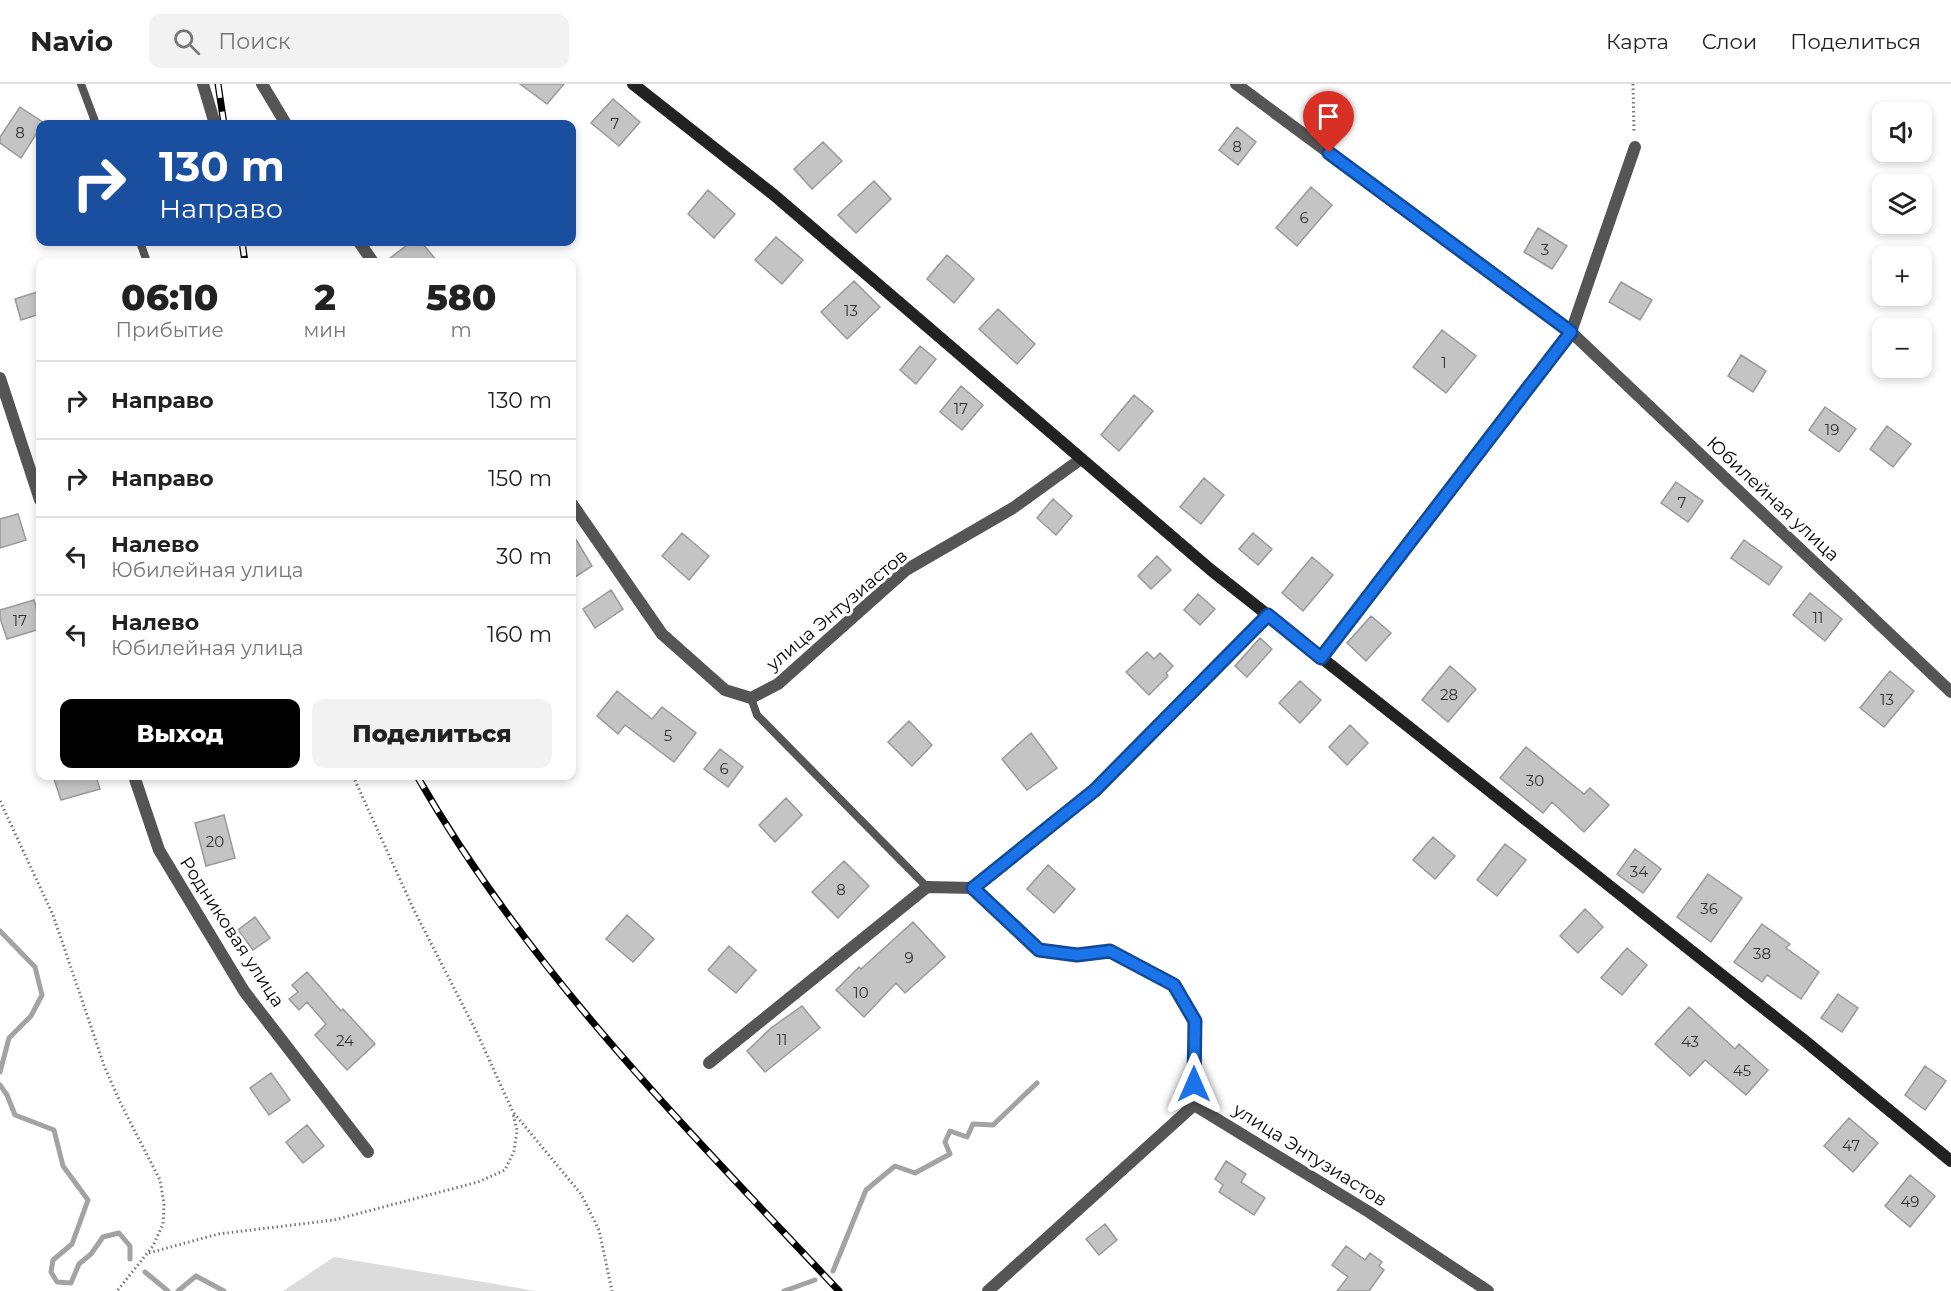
<!DOCTYPE html>
<html lang="ru">
<head>
<meta charset="utf-8">
<style>
	:root { --surface:#fff; --page:#f2f2f2; --text:#222; --muted:#767676; --line:#e0e0e0; --accent:#000 }
	body { margin:0; font-family:Montserrat,sans-serif; background:var(--page); color:var(--text); height:100vh; display:flex; flex-direction:column; font-size:22px; white-space:nowrap }
	* { box-sizing:border-box; margin:0 }
	p { font-size:20px; color:var(--muted) }
	.icon { flex:none; width:33px; height:33px; fill:none; stroke:currentColor; stroke-width:2; stroke-linecap:round; stroke-linejoin:round }
	.map { position:relative; flex:1; overflow:hidden }
	.details { position:absolute; left:36px; top:174px; width:540px; height:522px; display:flex; flex-direction:column; background:var(--surface); border-radius:12px; box-shadow:0 3px 9px #0003 }
	.details>* { flex:none }
	.hud { position:absolute; left:36px; top:36px; width:540px; height:126px; border-radius:12px; box-shadow:0 3px 9px #0003; background:#1a4fa0; color:#fff; overflow:hidden }
	.controls { position:absolute; left:1872px; top:18px; display:grid; gap:12px }
	.controls a { display:grid; place-items:center; width:60px; height:60px; border-radius:12px; background:var(--surface); box-shadow:0 3px 9px #0003; font-size:30px }
	.pin { position:absolute; display:grid; place-items:center; width:51px; height:51px; color:#fff; margin:-62px -26px; border-radius:50% 50% 50% 0; rotate:-45deg; box-shadow:0 0 6px #0007 }
	.pin .icon { rotate:45deg }
	.me { position:absolute; width:66px; margin:-33px; rotate:0deg; stroke-linejoin:round; filter:drop-shadow(0 0 4px #0008) }
	.turn { display:flex; align-items:center; gap:21px; height:126px; padding:0 24px; font-size:27px }
	.turn .icon { width:78px; height:78px; stroke-width:2.5 }
	.turn b { display:block; font-size:42px; line-height:51px }
	.eta { display:flex; justify-content:space-evenly; align-items:center; height:102px; text-align:center }
	.eta b { font-size:36px; font-weight:800; line-height:42px }
	.button { display:flex; gap:12px; margin-top:auto; padding:12px 24px }
	.button a { flex:1; height:69px; border-radius:12px; background:var(--accent); color:#fff; font-size:24px; font-weight:800; line-height:69px; text-align:center }
	.button a+a { background:var(--page); color:var(--text) }
	ul { padding:0; list-style:none }
	li { display:flex; align-items:center; gap:18px; height:78px; padding:0 24px; border-top:2px solid var(--line) }
	li div { flex:1 }
	li b { display:block; font-size:22px }
	li em { font-style:normal }
	header { display:flex; align-items:center; gap:36px; box-sizing:border-box; height:84px; padding:0 30px; background:var(--surface); border-bottom:2px solid var(--line) }
	header strong { font-size:28px }
	nav { display:flex; gap:33px; margin-inline-start:auto; font-size:21px }
	.search { width:420px; height:54px; background:var(--page); display:flex; align-items:center; gap:15px; box-sizing:border-box; padding:0 21px; border-radius:12px; color:var(--muted); font-size:22px }
	.map>svg:first-child { display:block }
	.green { fill:#dcdcdc }
	.lines { fill:none; stroke-linecap:round; stroke-linejoin:round }
	.stream { stroke:#a3a3a3; stroke-width:5 }
	.building { fill:#c4c4c4; stroke:#999; stroke-width:1.5 }
	.path { stroke:#777; stroke-width:3; stroke-dasharray:1.5 3; stroke-linecap:butt }
	.lane { stroke:#555; stroke-width:8 }
	.street { stroke:#555; stroke-width:12 }
	.secondary { stroke:#222; stroke-width:12 }
	.rail-casing { stroke:#000; stroke-width:7 }
	.rail { stroke:#fff; stroke-width:4.5; stroke-dasharray:14; stroke-linecap:butt }
	.route-casing { stroke:#114b97; stroke-width:15 }
	.route { stroke:#1a73e8; stroke-width:10 }
	.labels { text-anchor:middle; dominant-baseline:central; stroke-width:6; stroke-linejoin:round; paint-order:stroke }
	.number-label { font-size:15px; fill:#313131 }
	.street-label { font-size:18px; fill:#000; stroke:#fff }
</style>
</head>
<body>
<header>
<strong>Navio</strong>
<div class="search"><svg class="icon" aria-label="search" viewBox="0 0 24 24"><circle cx="10" cy="10" r="6"/><path d="M15 15l6 6"/></svg>Поиск</div>
<nav><a>Карта</a><a>Слои</a><a>Поделиться</a></nav>
</header>
<div class="map">
<svg width="1951" height="1207" viewBox="0 0 1951 1207">
	<rect width="100%" height="100%" fill="#fff"/>
	<path class="green" d="M334,1173L536,1207H283Z"/>
	<g class="lines">
		<path class="stream" d="M0,847L35,883L42,911L31,932L9,954L0,988
			M0,1001L7,1011L15,1031L54,1046L63,1082L88,1116L72,1160L53,1176L51,1188L57,1198L71,1199L79,1180L91,1170L103,1153L119,1149L130,1162V1175
			M833,1187L866,1106L895,1082L915,1089L950,1070L945,1058L950,1047L967,1053L973,1040L993,1041L1037,999
			M145,1188L168,1207
			M178,1207L196,1192L224,1207
			M784,1207L815,1196"/>
	</g>
	<path class="building" d="M520,0H564L547,20Z
		M613,15L640,38L619,62L591,39Z
		M20,23L44,39L40,40V44L21,74L0,59V53Z
		M1237,43L1256,58L1238,81L1219,66Z
		M823,58L842,77L812,105L794,85Z
		M874,97L891,115L856,149L838,131Z
		M1311,103L1332,121L1297,162L1276,144Z
		M708,106L735,130L714,154L688,130Z
		M1538,144L1567,162L1552,185L1524,168Z
		M776,153L803,176L782,200L755,176Z
		M411,158H421L438,178H385Z
		M947,171L974,195L954,219L927,195Z
		M854,197L880,223L847,255L821,228Z
		M1621,198L1652,216L1640,236L1609,218Z
		M40,207V230L21,236L15,215Z
		M998,225L1035,260L1017,280L979,245Z
		M1442,246L1476,272L1446,309L1413,283Z
		M920,262L936,275L916,300L900,286Z
		M1741,271L1766,287L1753,308L1728,292Z
		M961,302L983,321L962,346L940,328Z
		M1134,311L1153,327L1119,367L1101,351Z
		M1825,323L1856,345L1839,368L1809,346Z
		M1887,342L1911,360L1893,383L1870,365Z
		M1204,394L1224,411L1201,440L1180,423Z
		M1676,398L1703,417L1688,438L1661,419Z
		M1053,415L1072,432L1056,451L1037,434Z
		M18,430L26,456L0,464V435Z
		M572,449L592,482L572,495Z
		M682,449L709,472L689,496L662,472Z
		M1253,449L1272,465L1258,481L1239,465Z
		M1744,456L1782,483L1769,501L1731,474Z
		M1157,472L1171,486L1151,505L1138,492Z
		M1312,473L1333,491L1303,527L1282,509Z
		M611,506L623,525L595,544L583,525Z
		M1810,509L1842,535L1825,557L1793,531Z
		M1198,510L1215,525L1200,541L1184,526Z
		M34,516L40,538V545L7,555L0,534V526Z
		M1371,532L1391,549L1366,577L1347,559Z
		M1260,554L1272,565L1247,593L1235,582Z
		M1147,568L1154,575L1160,569L1173,582L1166,589L1168,592L1149,611L1126,588Z
		M1450,582L1476,605L1448,638L1422,616Z
		M1890,587L1914,607L1884,643L1860,624Z
		M1300,597L1321,616L1300,639L1279,619Z
		M617,607L652,635L662,623L696,649L674,678L625,641L618,650L597,632Z
		M909,637L932,661L912,682L888,658Z
		M1350,641L1368,659L1347,681L1329,663Z
		M1031,649L1057,684L1027,706L1002,675Z
		M1526,663L1584,710L1590,704L1609,721L1584,748L1552,718L1543,729L1500,694Z
		M720,665L743,683L728,703L704,685Z
		M53,692H96L100,705L61,716Z
		M786,714L802,731L775,758L759,741Z
		M224,731L235,774L206,782L195,739Z
		M1433,753L1455,772L1435,795L1413,776Z
		M1505,760L1526,776L1497,812L1477,796Z
		M1635,765L1661,785L1643,809L1617,790Z
		M844,777L869,802L838,834L812,808Z
		M1048,781L1075,805L1054,829L1027,805Z
		M1708,790L1742,814L1711,858L1677,833Z
		M1585,825L1603,843L1578,869L1560,852Z
		M627,831L654,855L633,878L606,855Z
		M255,833L270,854L253,866L238,846Z
		M913,838L945,873L905,909L896,899L864,933L836,906L859,883L861,885Z
		M1762,840L1790,860L1786,864L1819,888L1801,915L1767,891L1762,898L1734,878Z
		M729,862L756,886L736,909L708,886Z
		M1627,864L1647,881L1622,911L1601,894Z
		M307,888L341,927L343,925L375,960L347,986L315,951L326,940L307,918L299,926L289,915L298,908L292,901Z
		M1838,910L1858,924L1842,948L1821,934Z
		M802,922L820,944L765,988L747,967L771,944Z
		M1689,923L1735,965L1739,960L1768,986L1746,1011L1705,976L1690,992L1655,960Z
		M1925,982L1946,997L1925,1026L1905,1011Z
		M271,989L290,1016L269,1031L250,1004Z
		M1849,1034L1878,1059L1853,1088L1824,1062Z
		M307,1041L324,1062L303,1079L286,1058Z
		M1226,1077L1246,1090L1241,1098L1265,1114L1254,1131L1219,1108L1223,1101L1215,1095Z
		M1910,1091L1935,1112L1910,1143L1885,1122Z
		M1105,1140L1117,1156L1099,1171L1086,1155Z
		M1346,1162L1365,1176L1370,1169L1382,1178L1379,1182L1384,1186L1369,1207H1337L1348,1193L1332,1181Z"/>
	<g class="lines">
		<path class="path" d="M1633,0L1634,49
			M353,692L413,824L477,949L513,1028L581,1110L599,1146L612,1207
			M0,717L53,831L105,984L121,1020L160,1096L164,1120L163,1140L153,1162L117,1207
			M149,1169L218,1150L334,1136L478,1098L505,1086L514,1067L517,1046L513,1030"/>
		<path class="lane" d="M81,0L96,40
			M140,158L147,178
			M751,614L757,631L927,803"/>
		<path class="street" d="M203,0L215,40
			M262,0L286,40
			M1236,0L1571,248L1951,608
			M359,158L373,178
			M0,294L40,416
			M572,420L662,550L725,606L751,614L778,600L906,486L1013,424L1081,375
			M1321,574L1571,248L1635,63
			M134,692L159,766L244,907L368,1068
			M973,804L1039,866L1077,871L1110,867L1174,901L1195,937L1194,1021
			M709,979L927,803L973,804L1095,707L1268,531
			M988,1207L1194,1021L1369,1128L1488,1207"/>
		<path class="secondary" d="M633,0L774,111L1211,486L1805,957L1951,1077"/>
		<defs>
			<path id="rail" d="M218,0L224,40
				M242,158L245,178
				M417,692C528,886 687,1045 839,1207"/>
		</defs>
		<use href="#rail" class="rail-casing"/>
		<use href="#rail" class="rail"/>
	</g>
	<g class="lines">
		<defs>
			<path id="route" d="M1194,1000L1195,937L1174,901L1110,867L1077,871L1039,866L973,804L1095,706L1268,531L1321,574L1571,248L1329,69"/>
		</defs>
		<use href="#route" class="route-casing"/>
		<use href="#route" class="route"/>
	</g>
	<g class="labels">
		<g class="number-label">
			<text x="615" y="39">7</text>
			<text x="20" y="48">8</text>
			<text x="1237" y="62">8</text>
			<text x="1304" y="133">6</text>
			<text x="1545" y="165">3</text>
			<text x="851" y="226">13</text>
			<text x="1444" y="278">1</text>
			<text x="961" y="324">17</text>
			<text x="1832" y="345">19</text>
			<text x="1682" y="418">7</text>
			<text x="1818" y="533">11</text>
			<text x="20" y="536">17</text>
			<text x="1449" y="610">28</text>
			<text x="1887" y="615">13</text>
			<text x="668" y="651">5</text>
			<text x="724" y="684">6</text>
			<text x="1535" y="696">30</text>
			<text x="215" y="757">20</text>
			<text x="1639" y="787">34</text>
			<text x="841" y="805">8</text>
			<text x="1709" y="824">36</text>
			<text x="1762" y="869">38</text>
			<text x="909" y="873">9</text>
			<text x="861" y="908">10</text>
			<text x="782" y="955">11</text>
			<text x="345" y="956">24</text>
			<text x="1690" y="957">43</text>
			<text x="1742" y="986">45</text>
			<text x="1851" y="1061">47</text>
			<text x="1910" y="1117">49</text>
		</g>
		<g class="street-label">
			<text transform="translate(1773 415) rotate(43)">Юбилейная улица</text>
			<text transform="translate(837 526) rotate(-40)">улица Энтузиастов</text>
			<text transform="translate(232 848) rotate(57)">Родниковая улица</text>
			<text transform="translate(1310 1071) rotate(32)">улица Энтузиастов</text>
		</g>
	</g>
</svg>
<div class="controls">
<a><svg class="icon" aria-label="sound" viewBox="0 0 24 24"><path d="M4 9h4l5-4v14l-5-4H4zM17 9q2 3 0 6"/></svg></a>
<a><svg class="icon" aria-label="layers" viewBox="0 0 24 24"><path d="M12 4l9 5-9 5-9-5zM3 14l9 5 9-5"/></svg></a>
<a>+</a>
<a>−</a>
</div>
<div class="pin" style="left:1329px;top:69px;background:#d93025"><svg class="icon" aria-label="arrive" viewBox="0 0 24 24"><path d="M6 21V4h12l-3 4 3 4H6"/></svg></div>
<svg class="me" style="left:1194px;top:1000px" viewBox="-20 -20 40 40"><path d="M0-17L14 15 0 8-14 15z" fill="#1a73e8" stroke="#fff" stroke-width="4"/></svg>
<div class="hud">
<div class="turn"><svg class="icon" aria-label="right" viewBox="0 0 24 24"><path d="M7 20v-9h11M14 6l5 5-5 5"/></svg><div><b>130 m</b>Направо</div></div>
</div>
<section class="details">
<div class="eta">
<div><b>06:10</b><p>Прибытие</p></div>
<div><b>2</b><p>мин</p></div>
<div><b>580</b><p>m</p></div>
</div>
<ul>
<li><svg class="icon" aria-label="right" viewBox="0 0 24 24"><path d="M7 20v-9h11M14 6l5 5-5 5"/></svg><div><b>Направо</b></div><em>130 m</em></li>
<li><svg class="icon" aria-label="right" viewBox="0 0 24 24"><path d="M7 20v-9h11M14 6l5 5-5 5"/></svg><div><b>Направо</b></div><em>150 m</em></li>
<li><svg class="icon" aria-label="left" viewBox="0 0 24 24"><path d="M17 20v-9H6M10 6l-5 5 5 5"/></svg><div><b>Налево</b><p>Юбилейная улица</p></div><em>30 m</em></li>
<li><svg class="icon" aria-label="left" viewBox="0 0 24 24"><path d="M17 20v-9H6M10 6l-5 5 5 5"/></svg><div><b>Налево</b><p>Юбилейная улица</p></div><em>160 m</em></li>
</ul>
<div class="button"><a>Выход</a><a>Поделиться</a></div>
</section>
</div>
</body>
</html>
